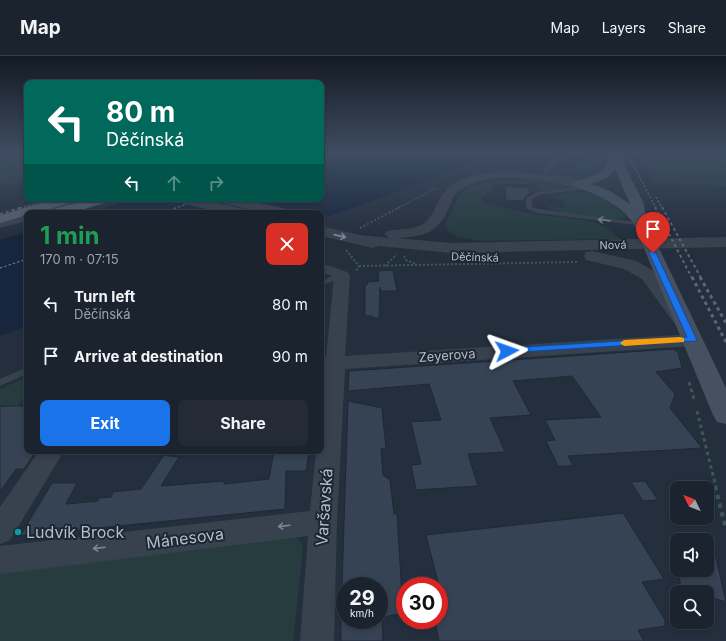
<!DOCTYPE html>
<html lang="en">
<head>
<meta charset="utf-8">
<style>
	:root { --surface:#1b232e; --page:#242b36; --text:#f1f3f6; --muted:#a0a4aa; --line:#39404a; --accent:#1a73e8 }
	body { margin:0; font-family:Inter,sans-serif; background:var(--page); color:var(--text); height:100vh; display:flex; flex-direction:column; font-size:15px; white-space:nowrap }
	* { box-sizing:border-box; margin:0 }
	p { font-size:13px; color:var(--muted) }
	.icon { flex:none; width:22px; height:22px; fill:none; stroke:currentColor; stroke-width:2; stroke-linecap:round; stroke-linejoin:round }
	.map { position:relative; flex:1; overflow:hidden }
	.drawer { position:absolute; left:24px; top:154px; width:300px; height:244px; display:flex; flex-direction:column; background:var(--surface); border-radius:8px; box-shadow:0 2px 6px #0003,0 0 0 1px var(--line) }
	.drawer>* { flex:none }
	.guide { position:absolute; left:24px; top:24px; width:300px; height:122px; border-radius:8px; box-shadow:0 2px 6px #0003,0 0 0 1px var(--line); background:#00695c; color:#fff; overflow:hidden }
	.needle { width:26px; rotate:313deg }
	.buttons { position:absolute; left:670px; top:425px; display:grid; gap:8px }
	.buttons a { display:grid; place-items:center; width:44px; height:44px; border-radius:8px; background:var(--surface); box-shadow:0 2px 6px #0003,0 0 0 1px var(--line); font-size:20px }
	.speed { position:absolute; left:336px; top:521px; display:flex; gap:8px; font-size:20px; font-weight:700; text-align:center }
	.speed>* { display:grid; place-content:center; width:52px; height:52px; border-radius:50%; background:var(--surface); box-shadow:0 2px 6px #0003,0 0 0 1px var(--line); line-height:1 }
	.speed small { font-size:10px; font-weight:400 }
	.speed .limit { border:6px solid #d22; background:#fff; color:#111 }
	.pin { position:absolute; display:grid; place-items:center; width:34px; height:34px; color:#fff; margin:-41px -17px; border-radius:50% 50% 50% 0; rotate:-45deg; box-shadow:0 0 4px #0007 }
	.pin .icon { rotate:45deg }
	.me { position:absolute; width:44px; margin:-22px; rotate:86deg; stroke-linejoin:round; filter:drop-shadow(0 0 3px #0008) }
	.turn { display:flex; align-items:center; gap:14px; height:84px; padding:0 16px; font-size:18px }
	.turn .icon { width:52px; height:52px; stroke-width:2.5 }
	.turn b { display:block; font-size:28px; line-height:34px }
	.lanes { display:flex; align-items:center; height:38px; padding:0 16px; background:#0003; justify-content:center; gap:20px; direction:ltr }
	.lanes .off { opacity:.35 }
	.round { display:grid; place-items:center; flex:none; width:42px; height:42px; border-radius:8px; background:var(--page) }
	.summary { display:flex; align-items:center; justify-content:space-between; height:68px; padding:0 16px }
	h1 { font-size:24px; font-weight:700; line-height:30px; color:#1e9e55 }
	.button { display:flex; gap:8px; margin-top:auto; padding:8px 16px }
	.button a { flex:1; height:46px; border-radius:8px; background:var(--accent); color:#fff; font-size:16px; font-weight:700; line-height:46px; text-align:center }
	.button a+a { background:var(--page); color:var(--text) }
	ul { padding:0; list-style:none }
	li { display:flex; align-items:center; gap:12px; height:52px; padding:0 16px }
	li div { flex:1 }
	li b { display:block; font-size:15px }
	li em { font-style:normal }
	header { display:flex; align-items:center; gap:24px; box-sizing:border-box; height:56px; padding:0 20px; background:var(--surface); border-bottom:1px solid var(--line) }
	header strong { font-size:19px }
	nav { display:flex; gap:22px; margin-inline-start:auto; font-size:14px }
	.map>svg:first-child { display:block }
	.green { fill:#263c3f }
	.water { fill:#17263c }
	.pier { fill:#242f3e }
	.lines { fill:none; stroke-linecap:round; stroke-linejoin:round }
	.ferry { stroke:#6d86a8; stroke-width:1; stroke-dasharray:2.5 2; stroke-linecap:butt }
	.building { fill:#364354; stroke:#1f2835 }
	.path-far3 { stroke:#3f5557; stroke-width:1.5; stroke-dasharray:1.5 1.5; stroke-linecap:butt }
	.path-far2 { stroke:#3f5557; stroke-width:2; stroke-dasharray:2 2; stroke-linecap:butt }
	.path-far1 { stroke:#3f5557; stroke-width:3; stroke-dasharray:3.5 3.5; stroke-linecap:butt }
	.path { stroke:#3f5557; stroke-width:4; stroke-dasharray:4.5 4.5; stroke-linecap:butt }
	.service { fill:#38414e; fill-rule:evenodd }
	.minor { fill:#38414e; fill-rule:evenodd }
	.tertiary { fill:#38414e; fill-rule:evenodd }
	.secondary { fill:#465061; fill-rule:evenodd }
	.primary { fill:#56606e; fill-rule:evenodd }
	.rail-far2 { stroke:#5a6575; stroke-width:1.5; stroke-dasharray:2 2; stroke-linecap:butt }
	.rail-far1 { stroke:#5a6575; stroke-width:2; stroke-dasharray:3 3; stroke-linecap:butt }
	.rail { stroke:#5a6575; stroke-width:3; stroke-dasharray:3.5 3.5; stroke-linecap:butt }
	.oneway { stroke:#7c8592 }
	.route { fill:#1a73e8; stroke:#114b97 }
	.slow { fill:#f59e0b }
	.culture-dot { fill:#0f9aa8; stroke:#1d2633; stroke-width:1.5 }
	.labels { text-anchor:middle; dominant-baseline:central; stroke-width:4; stroke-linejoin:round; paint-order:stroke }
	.far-street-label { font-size:11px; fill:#b4bcc9; stroke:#1d2633 }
	.street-label { font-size:13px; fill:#b4bcc9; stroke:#1d2633 }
	.near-street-label { font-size:16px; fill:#b4bcc9; stroke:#1d2633 }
	.near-poi-label { font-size:16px; fill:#b4bcc9; stroke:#1d2633; text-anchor:start }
</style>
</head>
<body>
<header>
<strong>Map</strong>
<nav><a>Map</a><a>Layers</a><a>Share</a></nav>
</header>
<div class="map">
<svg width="726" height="585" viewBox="0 0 726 585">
	<rect width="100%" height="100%" fill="#242f3e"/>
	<path class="green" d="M594,98H604L602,110C589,121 567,118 552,117L551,115L573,114Z
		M608,98H609L607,114C589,121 573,129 553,119C566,119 597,121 606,111C608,107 608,102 608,98Z
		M639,98H726V130L655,127Z
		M0,100L27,101V126L0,130Z
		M498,124H532L568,130L569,131L537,137L536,128H498L492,129L491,137L486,136V141L483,140L481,146L526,157L590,165L605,171L620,183L482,185L457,181L450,177L446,171L447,165L461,137L471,130Z
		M581,136C599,137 614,146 625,160L624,162C611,166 557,160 546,150L564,152L565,144L546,141L548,140Z
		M27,321V338L18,350H0V333Z
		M292,478L301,486L303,493L293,585H0V514Z"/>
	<path class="water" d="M321,98H492L421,127L321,163V157H88L133,143H321Z
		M27,176V270L0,280V184Z"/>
	<path class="pier" d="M170,143H238L302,157H228Z"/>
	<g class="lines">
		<path class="ferry" d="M321,105L340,98
			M161,157L187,148
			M0,212L27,203"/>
	</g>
	<path class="building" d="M506,130L529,132L530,138L525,141L524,145L505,144Z
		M393,214L397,235H380V231L379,262H372V260H365V229L368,228L367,226L379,225L378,215Z
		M673,293L678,296L682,312L656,316L675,338L670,352L702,392L568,400L573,410H558L546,385L555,384L545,364L601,361L572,320L513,325L531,359L490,362L505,396L468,398L478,430L416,434L411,409L421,408L411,366L441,364L429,328L348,335L349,315Z
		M348,345L382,352L386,393H381L383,419L390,424L394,458H397L403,557L379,562V530H342Z
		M0,350H27V395H36L24,413H16L0,436Z
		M274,395H309L306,415H286L285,453L20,480L52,427H77L66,448L98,445L99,442L111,441L113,436L141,433L164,399L179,401L161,430L224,425V428L269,423Z
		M645,425L658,444L643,445L631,426Z
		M623,457L664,523L642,526L665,564V570L638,574L644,585H439L435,564H439V555L445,554L426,479Z
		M707,484H712L726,546L707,540V536H694L681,532L678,514H707Z
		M341,564H382L383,585H341Z"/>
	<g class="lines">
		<path class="path-far3" d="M0,107L27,108
			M0,110L16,117
			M0,121L27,115
			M398,152L437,132"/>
		<path class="path-far2" d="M360,172L400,151
			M346,194L359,210L356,215
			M404,200L406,204L416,208
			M359,210L578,206
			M385,210L397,198"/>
		<path class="path-far1" d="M689,326L694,343
			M697,355L716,431"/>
		<path class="path" d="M715,430L726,473"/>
		<path class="service" d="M561,98H566L550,113L544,123H540L546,111Z
			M590,129L593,131L592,132L539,139L532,143V151L538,153L642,167L644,168V170L537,157L526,152V142L538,136Z
			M339,217H342L346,219L321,230V225Z
			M27,311V318L0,330V323Z"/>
		<path class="minor" d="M321,207L347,216L350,219L345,300L692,278L699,280L701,284L699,288L692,290L345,313L337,466L334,585H300L308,480L0,518V490L310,455L316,395H321V349L325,314H321V302L326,301L334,221L321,216Z
			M39,395H64L10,484L0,488V451Z"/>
		<path class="tertiary" d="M499,116C512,116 579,119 585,128L579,132C543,125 492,112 459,135C453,139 451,147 448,153C438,178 422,181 397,182L451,187L726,181V191L451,197L379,190L373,192L321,180V170L360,179L389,182L384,178L387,175C399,172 412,175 423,168C431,163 434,154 438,146C450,122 475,118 499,116Z
			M71,143H92L90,146L53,157H27V165L0,172V163L27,156L31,157L33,154Z
			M174,143H199L243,153L245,156L224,157L176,146Z
			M215,143H241L292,154L294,157H268L217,146Z
			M592,195L636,205L654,215L691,263L688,267L681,269L674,267L642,223L624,213L586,204L584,200L586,196Z"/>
		<path class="secondary" d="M609,98H619L644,148L646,165L726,332V368L717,366L713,359L634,168C620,148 597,138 575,131L573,128L575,125C591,121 607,117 609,98ZM615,113L630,148L610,135L592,128L607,122Z"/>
		<path class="primary" d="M54,143H75L73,146L35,157H27V159L0,167V159Z
			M89,143H110L108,146L71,157H49L51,154Z"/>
		<path class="rail-far2" d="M627,98L656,152
			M656,141L662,152
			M20,152L51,143"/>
		<path class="rail-far1" d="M655,151L692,222
			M662,151L701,222
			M0,158L23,151"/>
		<path class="rail" d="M692,221L726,286
			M700,221L726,267"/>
	</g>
	<defs><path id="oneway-shaft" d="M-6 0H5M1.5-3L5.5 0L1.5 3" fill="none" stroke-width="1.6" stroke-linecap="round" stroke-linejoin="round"/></defs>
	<g class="oneway">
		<use href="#oneway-shaft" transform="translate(604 164) rotate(-173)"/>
		<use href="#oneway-shaft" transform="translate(340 180) rotate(13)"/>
		<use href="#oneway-shaft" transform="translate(284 470) rotate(173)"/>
		<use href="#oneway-shaft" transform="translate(99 492) rotate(173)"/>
	</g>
	<linearGradient id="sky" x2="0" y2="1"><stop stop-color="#141a22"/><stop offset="0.54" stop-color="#3f4d63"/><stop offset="1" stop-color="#3f4d63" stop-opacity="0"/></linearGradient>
	<rect width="726" height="180" fill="url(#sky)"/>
	<path class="route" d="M650,195L656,197L697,284L696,285L504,297L503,295L507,292L687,281L649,197Z"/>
	<path class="slow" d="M680,281L684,282V286L624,290L620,287L624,284Z"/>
	<circle class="culture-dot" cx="18" cy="476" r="4"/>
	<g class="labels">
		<g class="far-street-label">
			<text transform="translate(613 189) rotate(-1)">Nová</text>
			<text transform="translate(475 201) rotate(2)">Děčínská</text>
		</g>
		<g class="street-label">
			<text transform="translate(447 299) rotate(-4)">Zeyerova</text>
		</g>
		<g class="near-street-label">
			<text transform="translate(324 451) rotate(-86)">Varšavská</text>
			<text transform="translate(185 482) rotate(-7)">Mánesova</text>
		</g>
		<g class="near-poi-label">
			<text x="26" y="476">Ludvík Brock</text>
		</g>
	</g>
</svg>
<div class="buttons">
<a><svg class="needle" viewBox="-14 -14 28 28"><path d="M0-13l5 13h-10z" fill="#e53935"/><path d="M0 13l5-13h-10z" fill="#a0a4aa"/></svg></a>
<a><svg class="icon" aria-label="sound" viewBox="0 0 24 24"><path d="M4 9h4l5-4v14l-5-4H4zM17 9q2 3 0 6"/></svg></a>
<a><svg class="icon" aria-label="search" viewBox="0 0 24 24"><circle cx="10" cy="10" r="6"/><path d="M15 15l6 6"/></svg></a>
</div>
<div class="speed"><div>29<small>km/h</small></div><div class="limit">30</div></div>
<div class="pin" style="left:653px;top:197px;background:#d93025"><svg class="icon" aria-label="arrive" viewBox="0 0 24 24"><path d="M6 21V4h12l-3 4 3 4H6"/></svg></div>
<svg class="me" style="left:507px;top:295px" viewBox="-20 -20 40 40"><path d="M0-17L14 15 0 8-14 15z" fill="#1a73e8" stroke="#fff" stroke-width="4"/></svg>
<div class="guide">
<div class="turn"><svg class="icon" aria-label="left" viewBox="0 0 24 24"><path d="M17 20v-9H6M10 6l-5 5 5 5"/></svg><div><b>80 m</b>Děčínská</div></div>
<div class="lanes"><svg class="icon" aria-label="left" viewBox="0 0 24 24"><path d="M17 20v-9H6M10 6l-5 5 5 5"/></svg><svg class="icon off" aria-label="ahead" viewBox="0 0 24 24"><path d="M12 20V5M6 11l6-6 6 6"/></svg><svg class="icon off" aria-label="right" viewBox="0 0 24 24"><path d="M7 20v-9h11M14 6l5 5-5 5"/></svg></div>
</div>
<section class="drawer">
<div class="summary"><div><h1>1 min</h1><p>170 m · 07:15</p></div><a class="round" style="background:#d93025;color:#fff"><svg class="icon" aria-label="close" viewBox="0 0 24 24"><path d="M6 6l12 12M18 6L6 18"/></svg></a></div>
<ul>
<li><svg class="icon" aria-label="left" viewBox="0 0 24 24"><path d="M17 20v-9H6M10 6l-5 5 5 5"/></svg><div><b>Turn left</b><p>Děčínská</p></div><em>80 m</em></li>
<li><svg class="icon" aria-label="arrive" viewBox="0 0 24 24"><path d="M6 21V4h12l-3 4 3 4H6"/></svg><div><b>Arrive at destination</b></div><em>90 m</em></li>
</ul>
<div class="button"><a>Exit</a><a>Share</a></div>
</section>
</div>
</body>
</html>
